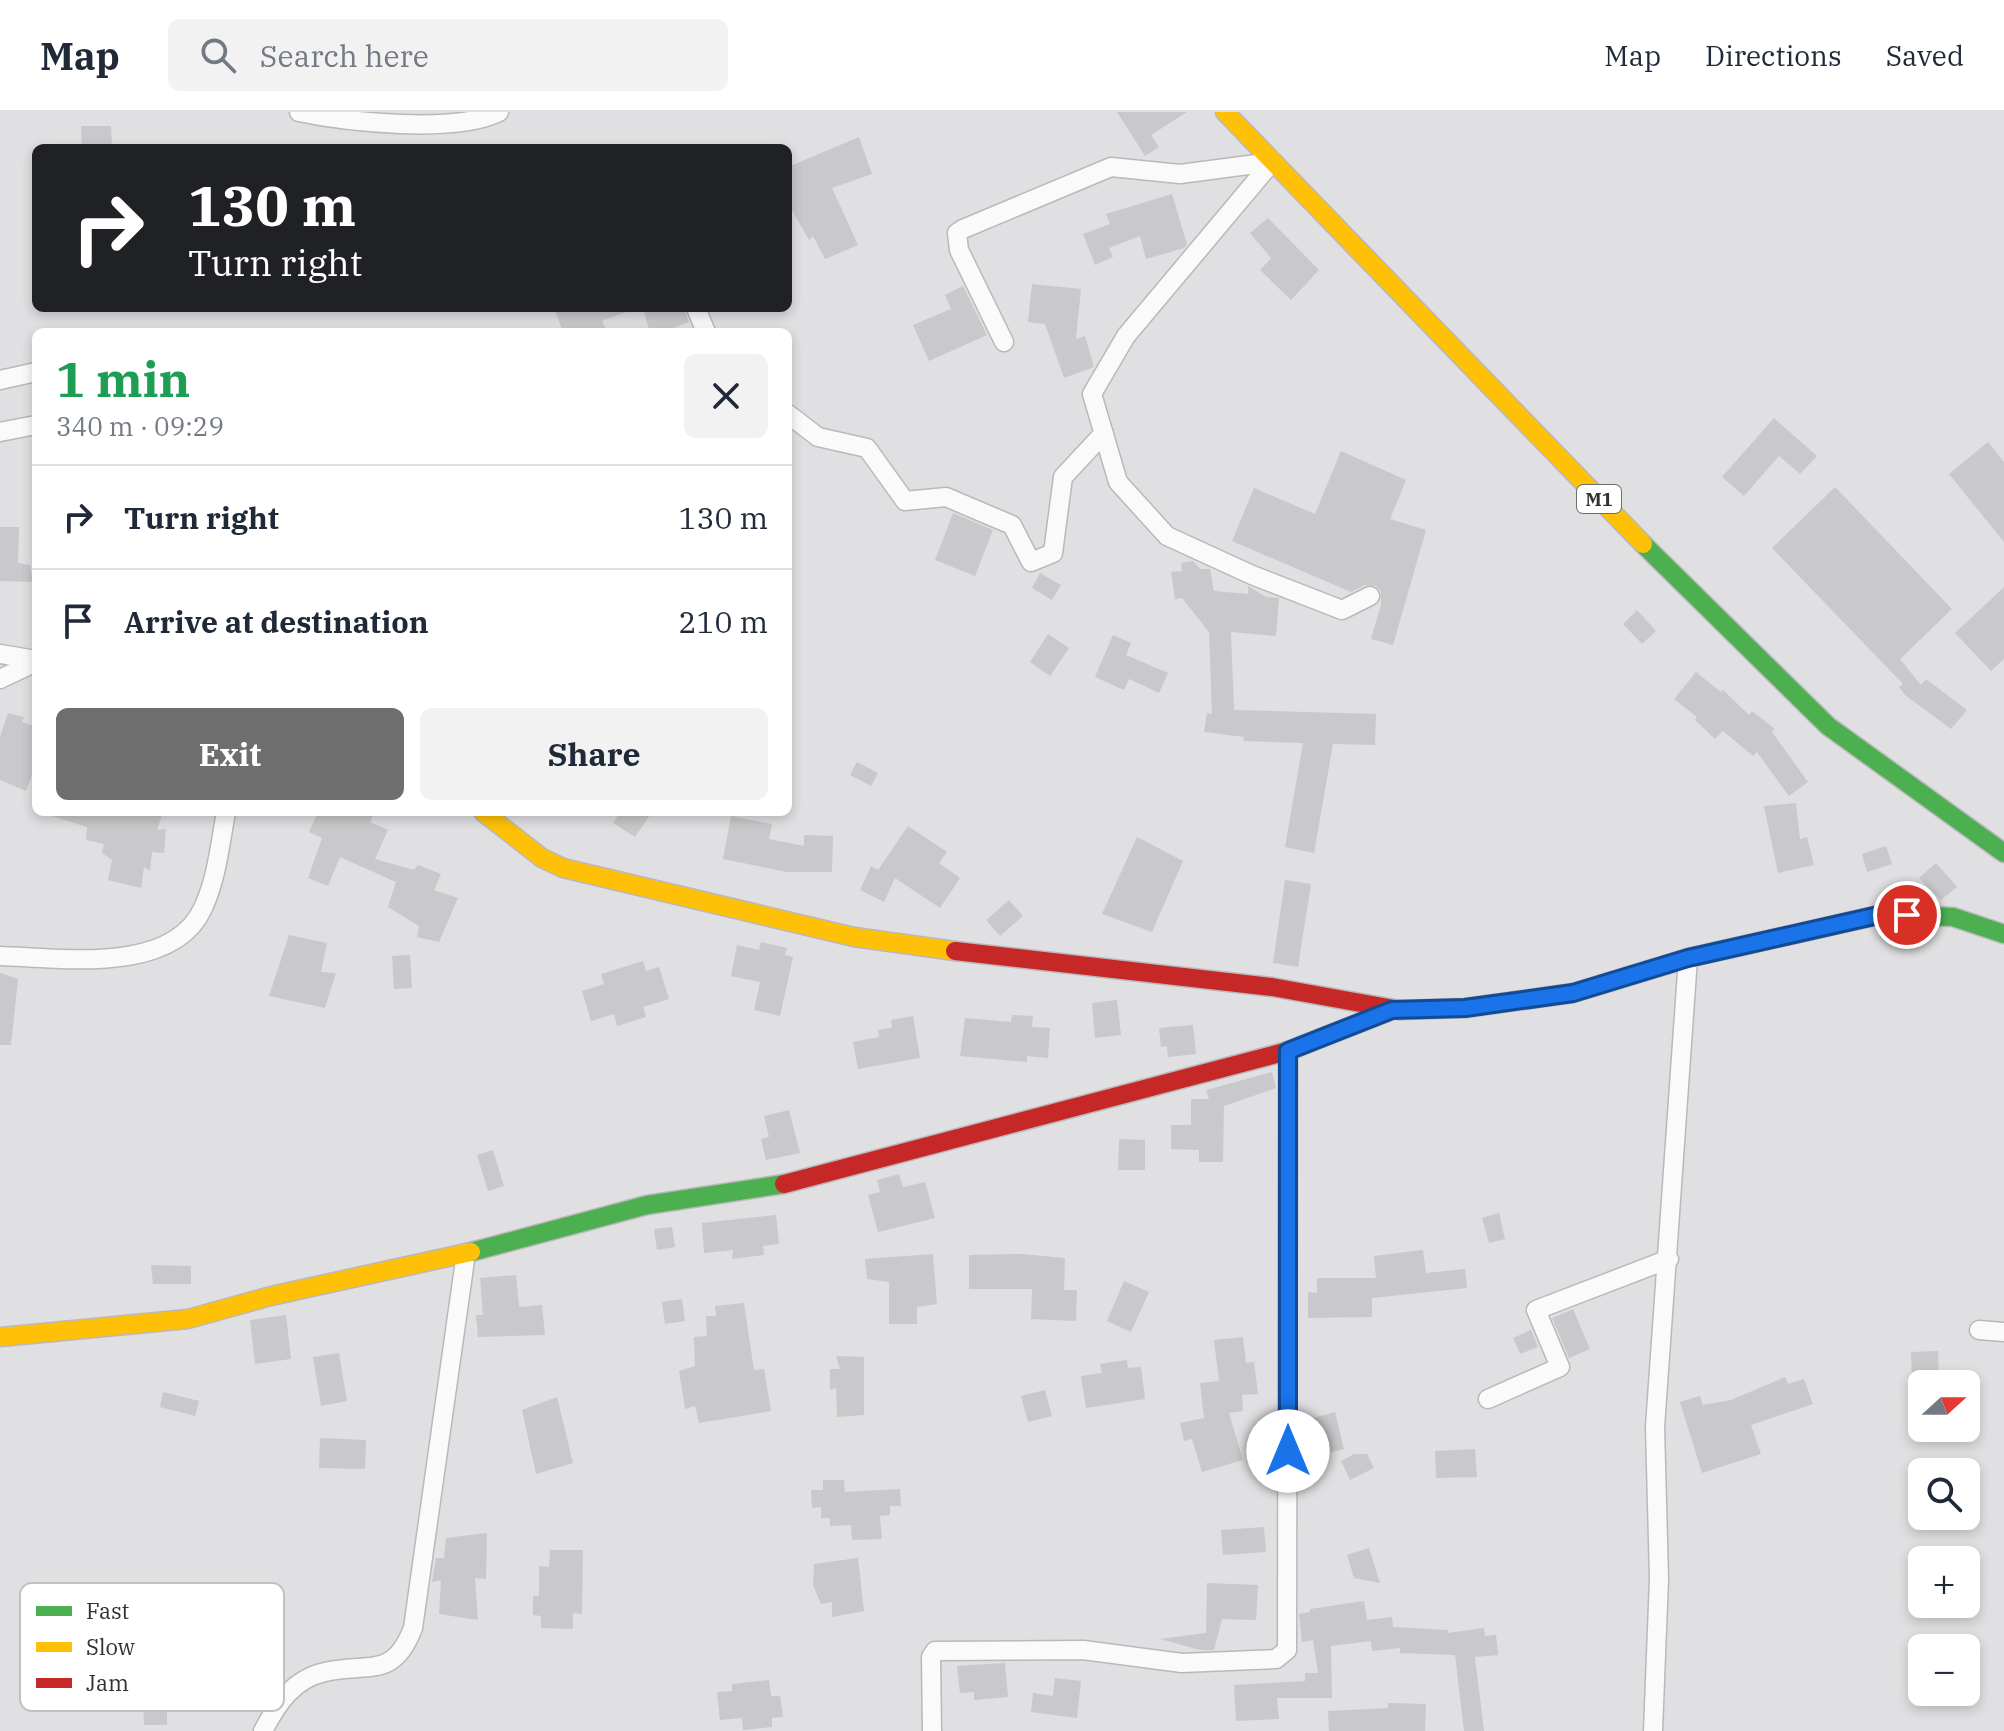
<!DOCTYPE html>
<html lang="en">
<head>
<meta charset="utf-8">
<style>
	:root { --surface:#fff; --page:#f2f2f3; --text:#1f2937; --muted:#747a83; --line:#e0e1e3; --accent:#6e6e6f }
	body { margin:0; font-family:"IBM Plex Serif",serif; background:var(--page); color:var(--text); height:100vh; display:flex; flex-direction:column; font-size:30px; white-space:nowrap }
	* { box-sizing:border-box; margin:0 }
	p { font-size:26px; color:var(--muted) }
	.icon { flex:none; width:44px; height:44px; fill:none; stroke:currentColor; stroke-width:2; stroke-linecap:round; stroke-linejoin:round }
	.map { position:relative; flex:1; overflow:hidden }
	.details { position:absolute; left:32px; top:216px; width:760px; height:488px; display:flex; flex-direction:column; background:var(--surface); border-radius:12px; box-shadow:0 4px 12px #0003 }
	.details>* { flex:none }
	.guide { position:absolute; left:32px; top:32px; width:760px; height:168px; border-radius:12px; box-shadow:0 4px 12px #0003; background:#202124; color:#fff; overflow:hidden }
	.needle { width:52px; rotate:69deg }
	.controls { position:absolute; left:1908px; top:1258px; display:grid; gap:16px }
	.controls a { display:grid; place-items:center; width:72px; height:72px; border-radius:12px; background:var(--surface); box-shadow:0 4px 12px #0003; font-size:40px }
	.pin { position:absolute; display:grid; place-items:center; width:68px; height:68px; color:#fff; margin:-34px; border:4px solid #fff; border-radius:50%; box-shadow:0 2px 8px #0007 }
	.me { position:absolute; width:88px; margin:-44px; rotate:0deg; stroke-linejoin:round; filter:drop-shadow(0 0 6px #0008) }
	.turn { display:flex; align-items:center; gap:28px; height:168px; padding:0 24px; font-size:36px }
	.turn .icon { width:104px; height:104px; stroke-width:2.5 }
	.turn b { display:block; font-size:56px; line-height:68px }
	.round { display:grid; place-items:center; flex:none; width:84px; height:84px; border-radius:12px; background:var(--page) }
	.headline { display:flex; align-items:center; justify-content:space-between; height:136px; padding:0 24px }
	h1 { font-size:48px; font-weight:700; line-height:60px; color:#1e9e55 }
	.action { display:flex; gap:16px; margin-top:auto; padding:16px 24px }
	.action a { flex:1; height:92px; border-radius:12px; background:var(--accent); color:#fff; font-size:32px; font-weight:700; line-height:92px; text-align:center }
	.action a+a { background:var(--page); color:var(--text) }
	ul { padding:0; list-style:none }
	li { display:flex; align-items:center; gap:24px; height:104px; padding:0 24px; border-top:2px solid var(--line) }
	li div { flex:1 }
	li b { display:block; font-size:30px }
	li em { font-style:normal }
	header { display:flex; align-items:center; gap:48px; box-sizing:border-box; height:112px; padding:0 40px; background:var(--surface); border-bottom:2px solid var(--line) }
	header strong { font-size:38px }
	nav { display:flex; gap:44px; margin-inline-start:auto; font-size:28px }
	.search { width:560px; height:72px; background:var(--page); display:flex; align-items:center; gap:20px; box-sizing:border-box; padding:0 28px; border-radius:12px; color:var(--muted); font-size:30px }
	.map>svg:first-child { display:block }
	.building { fill:#c9c8ca }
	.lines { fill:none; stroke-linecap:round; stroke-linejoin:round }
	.street-casing { stroke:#bab8ba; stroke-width:21 }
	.fast-casing { stroke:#bab8ba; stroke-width:21 }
	.slow-casing { stroke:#bab8ba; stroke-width:21 }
	.jam-casing { stroke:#bab8ba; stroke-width:21 }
	.street { stroke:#fafafa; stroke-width:18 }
	.fast { stroke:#4caf50; stroke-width:18 }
	.slow { stroke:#ffc107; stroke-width:18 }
	.jam { stroke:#c62828; stroke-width:18 }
	.route-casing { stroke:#114b97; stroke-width:20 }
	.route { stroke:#1a73e8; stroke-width:14 }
	.labels { text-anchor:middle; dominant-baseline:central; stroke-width:8; stroke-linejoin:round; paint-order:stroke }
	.shield { fill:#fff; stroke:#6f6f70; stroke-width:2 }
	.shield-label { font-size:18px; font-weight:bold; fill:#313132 }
	.key { fill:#fff; stroke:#c1c1c2; stroke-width:2 }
	.key-label { font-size:22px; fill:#313132 }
</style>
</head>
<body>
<header>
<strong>Map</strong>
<div class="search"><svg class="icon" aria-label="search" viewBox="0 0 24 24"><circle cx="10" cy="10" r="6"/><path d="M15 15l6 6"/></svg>Search here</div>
<nav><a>Map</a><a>Directions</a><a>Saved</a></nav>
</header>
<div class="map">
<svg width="2004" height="1619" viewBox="0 0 2004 1619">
	<rect width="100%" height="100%" fill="#e0dfe1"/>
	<path class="building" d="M1117,0H1187L1151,23L1159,35L1145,44Z
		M81,14H111L112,36H82Z
		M859,25L872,62L832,76L858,133L825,147L813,124L809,128L788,91V55Z
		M1172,82L1187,132L1184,136L1146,147L1140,124L1109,136L1113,145L1095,153L1083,122L1110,112L1106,102Z
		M1268,106L1319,158L1291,188L1260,158L1271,146L1250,121Z
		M1032,172L1081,177L1076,227L1085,224L1094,255L1064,266L1045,212L1028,210Z
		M963,174L987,223L929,249L913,213L951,197L945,183Z
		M554,196H634V197L602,209L607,220H563Z
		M656,196H684L689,210L663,220H650L644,201Z
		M1774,306L1817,344L1800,362L1779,344L1744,384L1722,365Z
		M1988,330L2004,350V430L1949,362Z
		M1341,339L1406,368L1390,407L1426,418L1393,533L1371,527L1381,493V479L1376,474L1365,473L1351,480L1232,429L1254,376L1315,402Z
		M1835,375L1952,497L1900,547L1921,573L1926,567L1967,598L1951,617L1905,583L1899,575L1903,572L1772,436Z
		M953,401L993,418L975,464L935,448Z
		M0,415H19L18,451L30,453L33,470L0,469Z
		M1193,449L1200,457H1210L1214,479L1248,482V474L1266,485L1279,486L1276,524L1231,520L1234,598L1376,602L1375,633L1333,632L1314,741L1285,735L1303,631L1243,629L1244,625L1204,620L1207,601L1212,602L1209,520L1182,486L1175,487L1171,460L1182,459L1181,451Z
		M1040,461L1061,473L1052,488L1032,476Z
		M2004,475V547L1991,559L1955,521Z
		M1637,498L1656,519L1642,532L1623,512Z
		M1048,522L1069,536L1050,564L1030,550Z
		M1113,523L1131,531L1126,543L1168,561L1159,581L1129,567L1124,578L1095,565Z
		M1696,560L1721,580L1723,578L1749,603L1752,599L1775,617L1772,620L1808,670L1789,684L1757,640L1753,644L1723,619L1715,627L1695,608L1697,605L1674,587Z
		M8,601L24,605L22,610L36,615V653L26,679L0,668V625Z
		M857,650L878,661L871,674L850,663Z
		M1796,691L1800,727L1807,725L1814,753L1778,761L1764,694Z
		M53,700H114L129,704L130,700H163L157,718L166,717L164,741L152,740L150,759L144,755L141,776L108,768L112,748L102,741L104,732L86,728L87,715L52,704Z
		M318,700H375L370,710L388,718L375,747L414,758L418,753L441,762L434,778L458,786L439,830L417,825L419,814L388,795L396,770L340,745L328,774L308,766L322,726L309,720Z
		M620,700H652L635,725L613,711Z
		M731,704L772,712L769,727L804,734V723L833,724L832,760H787L723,747Z
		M908,714L947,740L939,751L960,766L940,796L895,766L884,790L860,778L871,754L878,758Z
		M1137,725L1183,749L1152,820L1102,802Z
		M1886,734L1892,752L1867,760L1862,742Z
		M1936,751L1957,775L1941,788L1919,766Z
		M1285,768L1311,772L1298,855L1273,851Z
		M1009,788L1023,804L1000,824L986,808Z
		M289,823L327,831L321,860L336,861L325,896L269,884Z
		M761,830L787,836L785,843L793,845L780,904L754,898L760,870L731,864L737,833L759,838Z
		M410,843L412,876L394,877L392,844Z
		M643,849L646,859L659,855L669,887L643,895L646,905L617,914L614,902L591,909L582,879L604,872L601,862Z
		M0,861L18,867L11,933H0Z
		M1117,888L1121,923L1095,926L1092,891Z
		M1012,903L1033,904L1032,915L1050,916L1048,946L1027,944V950L960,944L965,906L1011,910Z
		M913,904L920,946L858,957L853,930L879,925L878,918L892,916L891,908Z
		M1193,913L1196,942L1168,945L1167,934L1161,935L1159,916Z
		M1272,960L1276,976L1224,994L1223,1050H1199V1038L1171,1037V1013H1191V987H1209L1206,978Z
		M789,998L800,1041L766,1048L761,1027L769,1025L764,1004Z
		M1119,1027L1145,1028V1058H1118Z
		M493,1038L504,1074L488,1079L477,1043Z
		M899,1062L903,1075L925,1070L935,1106L878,1120L868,1083L880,1080L877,1068Z
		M1499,1101L1505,1127L1489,1131L1482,1106Z
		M776,1103L779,1132L763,1134L764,1143L732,1147L733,1138L704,1141L702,1111Z
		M672,1115L675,1135L657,1138L654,1117Z
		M1423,1138L1426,1161L1465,1157L1467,1176L1372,1186V1205L1308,1206V1180L1317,1181V1166H1376L1374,1144Z
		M933,1142L937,1192L917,1195V1212H889V1170L867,1167L865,1147Z
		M1022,1142L1065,1146L1064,1178H1077L1076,1209L1031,1207L1032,1177H969V1143Z
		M151,1153L191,1154V1172H153Z
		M516,1163L519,1195L542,1193L545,1223L478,1225L476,1203H483L480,1166Z
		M1124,1169L1149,1180L1131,1220L1107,1209Z
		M682,1187L685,1209L665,1212L662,1190Z
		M744,1191L754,1258L764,1257L771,1299L699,1311L695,1294L685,1297L679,1259L695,1254L694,1225L707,1224L706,1204H716L715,1194Z
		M1573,1197L1590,1237L1569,1246L1552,1206Z
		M286,1203L291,1247L255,1252L250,1208Z
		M1531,1218L1538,1235L1520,1242L1513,1226Z
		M1243,1225L1246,1251L1254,1250L1258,1282L1242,1283L1243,1299L1229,1301L1243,1348L1202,1360L1192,1327L1184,1329L1180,1311L1204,1306L1200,1271L1219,1269L1214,1228Z
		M1938,1239L1939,1270H1912L1911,1240Z
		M339,1241L347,1289L321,1294L313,1245Z
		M836,1244L864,1245V1303L837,1305L836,1276L830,1278V1257H840Z
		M1127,1248L1128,1256L1141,1255L1145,1287L1086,1296L1081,1264L1102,1261L1100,1252Z
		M1785,1265L1788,1272L1804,1267L1813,1292L1751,1313L1761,1342L1702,1361L1680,1290L1700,1284L1703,1293L1731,1288Z
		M1045,1278L1052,1304L1028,1310L1021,1284Z
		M163,1280L199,1289L195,1304L160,1295Z
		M557,1285L573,1351L536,1362L522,1298Z
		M1335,1300L1344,1337L1300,1348L1299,1310Z
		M320,1326L366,1328L365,1357L319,1356Z
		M1475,1337L1477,1365L1436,1366L1435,1339Z
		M1354,1342H1367L1374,1356L1350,1368L1341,1349Z
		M823,1368H844L845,1380L900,1377L901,1394H890V1403L880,1404L882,1427L852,1428L851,1413L830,1414V1406H821V1395L812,1396L811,1378H823Z
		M1264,1415L1266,1440L1223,1443L1221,1418Z
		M487,1421L486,1467L475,1466L478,1508L439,1502L441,1468L432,1470L436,1446H444L446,1426Z
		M1369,1436L1380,1471L1354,1466L1347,1443Z
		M550,1438H583L582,1502L573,1501V1517L541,1516V1504L533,1503V1484H539V1454L549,1455Z
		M858,1446L864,1499L832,1505V1490L821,1492L813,1473L814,1452Z
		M1207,1471L1258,1473L1256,1508L1222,1507L1214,1538H1200L1160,1527L1206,1521Z
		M1364,1489L1367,1508L1392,1505L1393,1515L1448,1518V1521L1484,1516L1485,1524L1496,1523L1498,1543L1475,1545L1484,1619H1464L1455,1543L1400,1541V1536L1372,1539L1371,1529L1331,1534L1332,1586H1277L1279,1607L1236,1609L1234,1573L1305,1569V1561H1318L1313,1528L1302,1530L1299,1502L1310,1500V1497Z
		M1005,1551L1008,1585L974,1588V1580L960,1581L957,1554Z
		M1055,1566L1081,1569L1077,1606L1031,1600L1033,1581L1053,1584Z
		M769,1568L771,1584H780L783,1605L772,1606V1615L743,1618L742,1606L720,1608L717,1580L732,1579V1572Z
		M143,1581H167V1613H144Z
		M1388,1591L1426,1592L1425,1619H1329L1328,1599L1388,1596Z"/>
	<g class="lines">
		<defs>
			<path id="street" d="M299,0C346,10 456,22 499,0
				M1272,50L1126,224L1092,282L1118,370L1167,424L1252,463L1342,498L1370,484
				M696,196L706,220
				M1004,230L959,138L957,121L963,117L1111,55L1180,62L1272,50
				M0,268L36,260
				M788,302L818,325L867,336L905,389L946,385L1012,413L1031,450L1053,441L1063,365L1104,321
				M0,320L36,313
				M0,542L36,548
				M0,567L36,550
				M0,844C61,846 173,863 203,796C217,766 220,732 226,700
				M1979,1218L2004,1220
				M1488,1287L1560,1255L1536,1198L1669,1147
				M263,1619C277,1592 293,1567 325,1560C369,1550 393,1568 413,1516L466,1141
				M932,1619L931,1545L935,1539L1083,1538L1182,1551L1276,1547L1287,1538L1288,939
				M1653,1619L1659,1467L1655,1315L1688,846"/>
			<path id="fast" d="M1643,432L1828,614L2004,741
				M1400,898L1465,896L1573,881L1688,846L1883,802L1953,805L2004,822
				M471,1140L647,1093L784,1072"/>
			<path id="slow" d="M1225,0L1643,432
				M483,700L542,746L563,756L854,825L955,839
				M0,1225L188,1207L271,1184L471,1140"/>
			<path id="jam" d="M955,839L1272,875L1400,898
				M784,1072L1288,939L1392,898"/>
		</defs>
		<use href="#street" class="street-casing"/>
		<use href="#fast" class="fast-casing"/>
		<use href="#slow" class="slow-casing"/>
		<use href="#jam" class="jam-casing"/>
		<use href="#street" class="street"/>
		<use href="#fast" class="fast"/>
		<use href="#slow" class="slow"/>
		<use href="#jam" class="jam"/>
	</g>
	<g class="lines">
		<defs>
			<path id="route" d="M1288,1339V939L1392,898L1465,896L1573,881L1688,846L1883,802L1907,803"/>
		</defs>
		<use href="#route" class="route-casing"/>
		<use href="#route" class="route"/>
	</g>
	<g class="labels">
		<rect class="shield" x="1577" y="373" width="44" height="28" rx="6"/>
		<g class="shield-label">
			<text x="1599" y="387">M1</text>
		</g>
	</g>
	<rect x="20" y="1471" width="264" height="128" rx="12" class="key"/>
	<rect x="36" y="1494" width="36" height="10" fill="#4caf50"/>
	<rect x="36" y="1530" width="36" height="10" fill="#ffc107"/>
	<rect x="36" y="1566" width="36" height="10" fill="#c62828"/>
	<g class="key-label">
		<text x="86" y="1507">Fast</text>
		<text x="86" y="1543">Slow</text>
		<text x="86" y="1579">Jam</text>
	</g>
</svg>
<div class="controls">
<a><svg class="needle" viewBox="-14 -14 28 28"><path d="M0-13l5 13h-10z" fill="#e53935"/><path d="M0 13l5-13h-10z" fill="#747a83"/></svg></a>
<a><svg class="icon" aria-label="search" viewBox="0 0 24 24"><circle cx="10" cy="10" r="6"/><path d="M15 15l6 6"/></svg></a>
<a>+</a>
<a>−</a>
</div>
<div class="pin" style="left:1907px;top:803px;background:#d93025"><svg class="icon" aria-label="arrive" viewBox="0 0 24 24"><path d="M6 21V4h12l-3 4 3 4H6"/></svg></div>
<svg class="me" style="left:1288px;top:1339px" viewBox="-20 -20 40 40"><circle r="19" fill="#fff"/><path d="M0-13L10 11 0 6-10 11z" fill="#1a73e8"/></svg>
<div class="guide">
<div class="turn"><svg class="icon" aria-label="right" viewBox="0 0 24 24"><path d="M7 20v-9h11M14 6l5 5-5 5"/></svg><div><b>130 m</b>Turn right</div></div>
</div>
<section class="details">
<div class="headline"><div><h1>1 min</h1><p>340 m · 09:29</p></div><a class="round"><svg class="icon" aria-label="close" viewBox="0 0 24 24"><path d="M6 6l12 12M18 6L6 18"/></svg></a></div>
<ul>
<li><svg class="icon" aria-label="right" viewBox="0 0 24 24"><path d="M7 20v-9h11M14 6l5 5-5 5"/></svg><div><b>Turn right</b></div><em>130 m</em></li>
<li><svg class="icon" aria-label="arrive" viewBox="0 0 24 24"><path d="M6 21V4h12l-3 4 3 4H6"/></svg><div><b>Arrive at destination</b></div><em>210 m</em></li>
</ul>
<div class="action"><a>Exit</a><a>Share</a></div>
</section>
</div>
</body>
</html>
